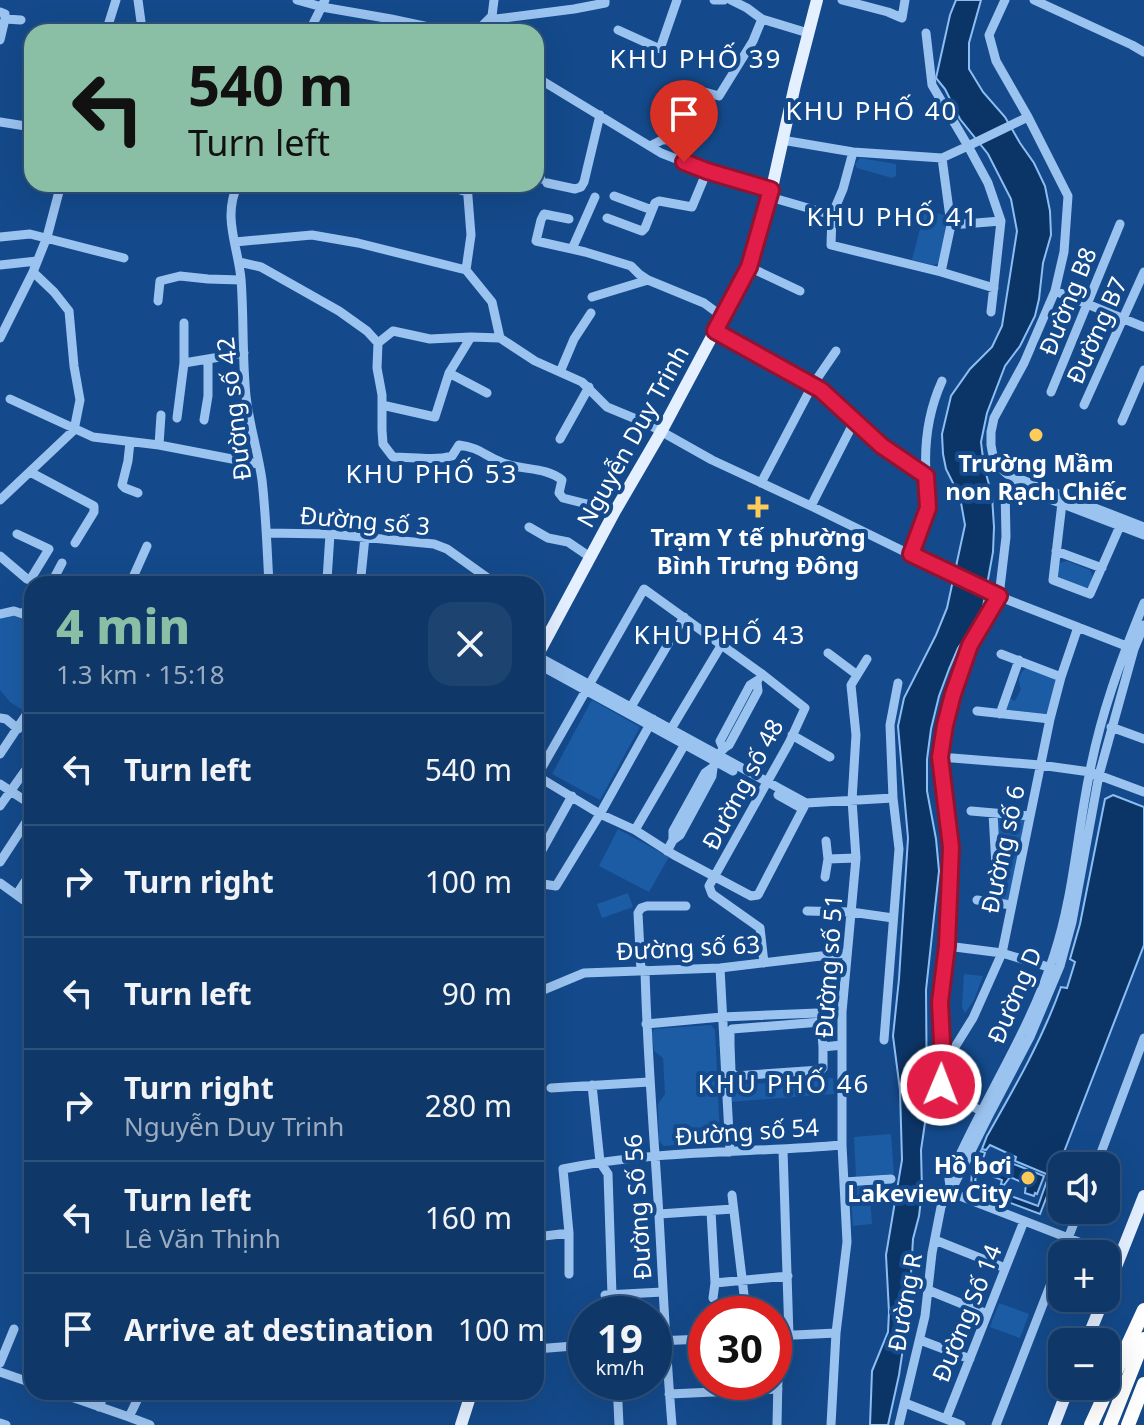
<!DOCTYPE html>
<html lang="en">
<head>
<meta charset="utf-8">
<style>
	:root { --surface:#0f3868; --page:#1d4371; --text:#f1f3f6; --muted:#9bacc0; --line:#2f527c; --accent:#8abfa5 }
	body { margin:0; font-family:"Noto Sans",sans-serif; background:var(--page); color:var(--text); height:100vh; display:flex; flex-direction:column; font-size:30px; white-space:nowrap }
	* { box-sizing:border-box; margin:0 }
	p { font-size:26px; color:var(--muted) }
	.icon { flex:none; width:44px; height:44px; fill:none; stroke:currentColor; stroke-width:2; stroke-linecap:round; stroke-linejoin:round }
	.map { position:relative; flex:1; overflow:hidden }
	.sheet { position:absolute; left:24px; top:576px; width:520px; height:824px; display:flex; flex-direction:column; background:var(--surface); border-radius:24px; box-shadow:0 8px 32px #0002,0 0 0 2px var(--line) }
	.sheet>* { flex:none }
	.guide { position:absolute; left:24px; top:24px; width:520px; height:168px; border-radius:24px; box-shadow:0 8px 32px #0002,0 0 0 2px var(--line); background:#8abfa5; color:#111; overflow:hidden }
	.fabs { position:absolute; left:1048px; top:1152px; display:grid; gap:16px }
	.fabs a { display:grid; place-items:center; width:72px; height:72px; border-radius:16px; background:var(--surface); box-shadow:0 8px 32px #0002,0 0 0 2px var(--line); font-size:40px }
	.speed { position:absolute; left:568px; top:1296px; display:flex; gap:16px; font-size:40px; font-weight:700; text-align:center }
	.speed>* { display:grid; place-content:center; width:104px; height:104px; border-radius:50%; background:var(--surface); box-shadow:0 8px 32px #0002,0 0 0 2px var(--line); line-height:1 }
	.speed small { font-size:20px; font-weight:400 }
	.speed .limit { border:12px solid #d22; background:#fff; color:#111 }
	.pin { position:absolute; display:grid; place-items:center; width:68px; height:68px; color:#fff; margin:-82px -34px; border-radius:50% 50% 50% 0; rotate:-45deg; box-shadow:0 0 8px #0007 }
	.pin .icon { rotate:45deg }
	.me { position:absolute; width:88px; margin:-44px; rotate:1deg; stroke-linejoin:round; filter:drop-shadow(0 0 6px #0008) }
	.turn { display:flex; align-items:center; gap:28px; height:168px; padding:0 32px; font-size:36px }
	.turn .icon { width:104px; height:104px; stroke-width:2.5 }
	.turn b { display:block; font-size:56px; line-height:68px }
	.round { display:grid; place-items:center; flex:none; width:84px; height:84px; border-radius:24px; background:var(--page) }
	.head { display:flex; align-items:center; justify-content:space-between; height:136px; padding:0 32px }
	h1 { font-size:48px; font-weight:800; line-height:60px; color:var(--accent) }
	ul { padding:0; list-style:none }
	li { display:flex; align-items:center; gap:24px; height:112px; padding:0 32px; border-top:2px solid var(--line) }
	li div { flex:1 }
	li b { display:block; font-size:30px }
	li em { font-style:normal }
	.map>svg:first-child { display:block }
	.green { fill:#1c5ca5 }
	.water { fill:#0c3567; stroke:#8dbef3; stroke-width:2 }
	.lines { fill:none; stroke-linecap:round; stroke-linejoin:round }
	.minor { stroke:#9bc3f0; stroke-width:9 }
	.major { stroke:#e4efff; stroke-width:12 }
	.highway { stroke:#fff; stroke-width:14 }
	.route-casing { stroke:#92132f; stroke-width:20 }
	.route { stroke:#e11d48; stroke-width:14 }
	.poi-dot { fill:#ffcc5a; stroke:#144a8b; stroke-width:3 }
	.labels { text-anchor:middle; dominant-baseline:central; stroke-width:8; stroke-linejoin:round; paint-order:stroke }
	.street-label { font-size:24px; fill:#fff; stroke:#144a8b }
	.poi-label { font-size:24px; font-weight:bold; fill:#fff; stroke:#144a8b }
	.neighbourhood-label { font-size:26px; letter-spacing:2px; fill:#fff; stroke:#144a8b }
</style>
</head>
<body>
<div class="map">
<svg width="1144" height="1425" viewBox="0 0 1144 1425">
	<rect width="100%" height="100%" fill="#144a8b"/>
	<path class="green" d="M860,158L896,164V176L892,178L857,168L855,164Z
		M925,210L944,215L946,229L940,263L933,265L912,260Z
		M1067,561L1090,570L1093,577L1088,587L1085,588L1058,580L1055,570L1060,563Z
		M12,615L32,621V698L24,711L10,702L0,690V617Z
		M1028,667L1056,680L1049,714L1008,710L1006,708L1009,698L1015,701L1021,689C1017,679 1019,673 1028,667Z
		M592,700L640,727L600,800L552,774Z
		M999,818H1023L1025,821L1009,899L1007,900L1002,898L998,820Z
		M618,829L669,857L649,892L599,866Z
		M628,893L633,907L602,918L597,904Z
		M964,974L983,976L974,1000L965,1013L962,1007Z
		M711,1025L715,1030L720,1138L716,1142L664,1146L659,1141L658,1104L665,1094L663,1058L654,1051L652,1032L655,1029Z
		M833,1078L834,1094L729,1102L728,1086Z
		M891,1134L894,1174L856,1177L854,1137Z
		M869,1182L872,1224L853,1226L850,1183Z
		M999,1303L1029,1314L1020,1338L990,1327Z"/>
	<path class="water" d="M956,0H981L969,43V69L983,92L1005,117L1020,143L1034,163L1045,186L1050,211L1051,235L1043,263L1039,299L1035,316L1020,346L1005,366L987,413L981,442L984,466L992,496L994,527L993,552L983,607L976,623L958,648L949,669L939,696L931,729L927,759V791L936,839L939,871L926,990L927,1109L921,1150L922,1191L919,1216L913,1239L909,1308L899,1375L888,1425H870L872,1371L888,1332L889,1312L886,1255L902,1160L900,1090L893,1036L899,979L908,838L898,726L904,698L936,635L947,608L965,525L960,497L946,469L943,454L942,434L951,396L970,369L992,347L1002,326L1017,231L1011,199L988,154L960,119L945,89L936,78L950,15Z
		M1113,795L1144,807V945L1040,1214L973,1189C968,1175 976,1163 981,1151L985,1153L975,1180L978,1184L1038,1206L1049,1175L1015,1161L1016,1157L990,1145L986,1150L982,1149L987,1136C1015,1087 1042,1040 1061,987L1067,988L1075,962L1070,959L1080,924L1105,799Z
		M1001,1159L1044,1176L1037,1194L1035,1193L1034,1196L1025,1193L1026,1184L1010,1177L1004,1185L1001,1184L1002,1180L994,1177Z"/>
	<g class="lines">
		<path class="minor" d="M138,0L142,29L148,32
			M297,0L322,7L391,19L452,32
			M714,0H724
			M731,0L747,8L762,19L808,33
			M842,0L888,12L902,18L905,0
			M1005,0L989,35L996,61L1028,117L1068,196L1064,252L1055,291L1024,363L994,418L991,432V445L993,456L997,465L1007,474L1144,527
			M1034,0L1132,45L1144,52
			M0,12L5,14V19L21,20
			M488,20L574,9L605,3V0
			M618,30L660,49L677,0
			M106,32L116,0
			M309,32L325,0
			M476,32L492,16L494,0
			M926,33L932,85L968,146L1028,117
			M0,40L5,19
			M536,77L661,153L707,171L771,190
			M683,86L719,96L753,41L762,19
			M0,122L32,127
			M782,140L853,152L942,158
			M650,146L662,140L686,139
			M853,152L843,189L832,215L831,245L941,272L951,225L942,158L968,146L988,183L1001,221L991,312
			M536,177L541,179
			M547,183L575,189L581,187L584,182L600,115
			M203,184L235,190
			M238,184C222,217 238,246 241,279C244,318 242,357 246,396C249,424 258,452 262,480C266,515 267,549 269,584
			M441,184L467,192
			M614,196L652,210
			M770,197L832,215
			M607,218L642,231L645,228L655,203L659,201L692,207L707,171
			M569,219L544,214L541,220L536,241L585,252L631,266L639,274L648,280L704,303L723,317
			M951,225L1001,221
			M0,237L30,234L124,258
			M235,242L312,235L358,243L466,270L492,302L500,338L535,361L582,382L607,407L648,424L712,460L811,506L985,591L1134,649
			M572,249L595,197
			M239,262L261,267L339,311L367,331L378,343
			M0,265L37,261
			M749,267L800,291
			M466,270L471,235L467,184
			M33,272L54,292L69,311L74,366L80,400L74,430
			M941,272L994,288
			M1055,291L1144,327
			M592,297L648,280
			M158,301L160,281L180,276L208,279L241,280
			M715,331L821,390L882,446L926,476
			M471,337L449,373L487,393
			M0,338L33,272L47,237L61,184
			M378,343L377,368L382,395V430L383,444L393,457C413,457 433,461 452,456L459,445C481,448 483,455 501,462C521,471 545,466 562,480L559,493L563,498L615,511
			M378,343L393,331L430,339L471,337L500,338
			M184,363V323
			M560,372L574,339L591,313
			M1051,392L1120,224
			M10,399L93,437L159,445L258,464
			M382,405L435,417L449,373
			M1084,405L1144,272
			M177,418L184,363L244,353
			M204,420L208,396V360
			M1122,421L1144,370
			M560,439L589,387
			M130,442L128,461L122,485L125,488L138,493
			M159,445L161,415
			M30,472L94,506V512L75,543
			M761,483L812,386L836,351
			M0,500L74,430
			M1062,503L1053,580L1090,594L1120,526
			M811,506L854,422
			M529,527L548,538L568,542L590,557
			M267,533L330,534L434,544L447,549L496,584
			M17,534L49,549L30,580L34,584
			M1056,551L1102,568
			M911,554C918,539 926,523 928,506C929,495 926,485 926,474C924,441 928,412 942,381
			M0,556L27,579L30,580
			M361,576L365,537
			M327,580L330,534
			M46,584L53,580L62,563
			M130,584L147,546
			M0,614L14,611L32,617
			M23,614L32,601
			M828,653L856,674
			M1001,654L1061,677
			M537,656L806,803L893,798
			M536,663L733,771
			M631,707L684,617
			M977,711L1050,719
			M1000,714L1019,660
			M0,718L6,719L18,729
			M653,719L600,814L537,776L644,589L762,674L805,708L789,743L709,886L712,894L760,928L764,963
			M1111,727L1144,739
			M671,729L722,644
			M792,735L830,757
			M723,748L720,741L750,685L758,680
			M0,754L32,706
			M940,757L1040,765L1090,772L1144,792
			M0,784L32,805
			M778,795L803,809
			M0,806L32,761
			M971,811L1030,816
			M993,813L998,903L1011,905
			M635,830L685,744
			M673,840V831L705,773L712,768
			M667,851L673,840L680,835L712,776C712,765 719,750 729,745L758,691L757,682
			M828,859L856,858
			M536,861L572,796
			M0,862L32,813
			M825,877L828,859L826,841
			M0,883L32,906
			M536,883L556,886L600,814L635,830L674,855L751,896L758,895L806,803
			M17,894L32,871
			M977,900L998,903
			M807,911L851,912L893,918
			M947,946L1002,953L1055,969
			M720,968L730,1152
			M645,970C647,1052 654,1134 659,1216C663,1286 666,1355 672,1425
			M641,971L638,913L641,908L647,906H686
			M536,993L584,973L720,968L846,953
			M646,1024L722,1017L842,1012
			M884,1040L899,849L893,798L890,725L898,683
			M724,1045H730L731,1071L734,1076L820,1070L823,1068V1047L842,1045
			M730,1045V1032L732,1029L821,1022L823,1047
			M942,1068L973,1018L1002,953L1050,719L1061,677L1078,627
			M592,1085L600,1162L608,1174L612,1295
			M551,1088L649,1082
			M989,1115L950,1095L944,1092L941,1085V1078L942,1043L940,1002L947,946L951,847L940,757L945,725L953,694L970,645L999,596L1006,537L1005,488L1006,485H1013L1144,535
			M783,1150L789,1336
			M1096,1166L1144,1038
			M844,1182L891,1179
			M950,1186L955,1183L989,1115L1030,1037L1060,966L1072,922L1099,775L1134,649L1144,625
			M947,1191L1120,1258
			M732,1195L745,1303
			M711,1211L715,1283L713,1298
			M659,1214L733,1209
			M536,1237L569,1233
			M935,1240L1005,1268
			M1062,1254L1079,1210
			M569,1274V1233L563,1169C654,1150 749,1153 842,1145
			M715,1283L788,1276
			M928,1290L987,1314
			M605,1295L663,1292
			M774,1336L836,1333
			M920,1340L970,1359
			M654,1341L706,1339
			M536,1349L586,1345
			M0,1363L14,1329
			M0,1372L32,1383
			M617,1382L619,1425
			M57,1392L129,1417
			M141,1392L129,1417L150,1425
			M669,1394L778,1389
			M905,1403L961,1425
			M99,1407L105,1392
			M946,1419L1024,1221
			M0,1423L6,1425
			M777,1425L778,1377
			M831,1425L836,1333L847,1242L842,1145V1012L856,858L852,800L856,735L851,685L867,659
			M899,1425L925,1316L932,1253L941,1207L950,1186L949,1179C981,1103 1029,1034 1054,955C1073,898 1077,835 1089,776C1100,716 1121,659 1144,603
			M996,1425L1062,1255"/>
		<path class="major" d="M536,658L615,511L661,432L749,267L770,197L795,85L817,0
			M1106,1292L1144,1196
			M1086,1342L1104,1298
			M461,1425L469,1400V1392
			M1054,1425L1069,1386"/>
		<path class="highway" d="M1091,1425L1144,1310
			M1110,1425L1144,1339
			M1128,1425L1144,1384"/>
	</g>
	<g class="lines">
		<defs>
			<path id="route" d="M684,162L707,171L771,190L749,267L715,331L821,390L882,446L926,476L928,508L911,554L999,596L970,645L953,694L945,725L940,757L951,847L947,946L940,1002L942,1043L941,1085"/>
		</defs>
		<use href="#route" class="route-casing"/>
		<use href="#route" class="route"/>
	</g>
	<g class="poi-dot">
		<circle cx="1036" cy="435" r="8"/>
		<path d="M754 495h8v8h8v8h-8v8h-8v-8h-8v-8h8z"/>
		<circle cx="1028" cy="1178" r="8"/>
	</g>
	<g class="labels">
		<g class="street-label">
			<text transform="translate(1067 301) rotate(-68)">Đường B8</text>
			<text transform="translate(1096 330) rotate(-66)">Đường B7</text>
			<text transform="translate(233 409) rotate(-97)">Đường số 42</text>
			<text transform="translate(632 436) rotate(-61)">Nguyễn Duy Trinh</text>
			<text transform="translate(365 520) rotate(5)">Đường số 3</text>
			<text transform="translate(742 784) rotate(-62)">Đường số 48</text>
			<text transform="translate(1002 849) rotate(-78)">Đường số 6</text>
			<text transform="translate(688 947) rotate(-3)">Đường số 63</text>
			<text transform="translate(828 966) rotate(-86)">Đường số 51</text>
			<text transform="translate(1014 995) rotate(-67)">Đường D</text>
			<text transform="translate(747 1131) rotate(-4)">Đường số 54</text>
			<text transform="translate(637 1207) rotate(-94)">Đường Số 56</text>
			<text transform="translate(904 1302) rotate(-80)">Đường R</text>
			<text transform="translate(966 1313) rotate(-68)">Đường Số 14</text>
		</g>
		<g class="poi-label">
			<text x="1036" y="462">Trường Mầm<tspan x="1036" dy="28">non Rạch Chiếc</tspan></text>
			<text x="758" y="536">Trạm Y tế phường<tspan x="758" dy="28">Bình Trưng Đông</tspan></text>
			<text x="1012" y="1164" text-anchor="end">Hồ bơi<tspan x="1012" dy="28">Lakeview City</tspan></text>
		</g>
		<g class="neighbourhood-label">
			<text x="696" y="58">KHU PHỐ 39</text>
			<text x="872" y="110">KHU PHỐ 40</text>
			<text x="893" y="216">KHU PHỐ 41</text>
			<text x="432" y="473">KHU PHỐ 53</text>
			<text x="720" y="634">KHU PHỐ 43</text>
			<text x="784" y="1083">KHU PHỐ 46</text>
		</g>
	</g>
</svg>
<div class="fabs">
<a><svg class="icon" aria-label="sound" viewBox="0 0 24 24"><path d="M4 9h4l5-4v14l-5-4H4zM17 9q2 3 0 6"/></svg></a>
<a>+</a>
<a>−</a>
</div>
<div class="speed"><div>19<small>km/h</small></div><div class="limit">30</div></div>
<div class="pin" style="left:684px;top:162px;background:#d93025"><svg class="icon" aria-label="arrive" viewBox="0 0 24 24"><path d="M6 21V4h12l-3 4 3 4H6"/></svg></div>
<svg class="me" style="left:941px;top:1085px" viewBox="-20 -20 40 40"><circle r="17" fill="#e11d48" stroke="#fff" stroke-width="3"/><path d="M0-11L8 9 0 5-8 9z" fill="#fff"/></svg>
<div class="guide">
<div class="turn"><svg class="icon" aria-label="left" viewBox="0 0 24 24"><path d="M17 20v-9H6M10 6l-5 5 5 5"/></svg><div><b>540 m</b>Turn left</div></div>
</div>
<section class="sheet">
<div class="head"><div><h1>4 min</h1><p>1.3 km · 15:18</p></div><a class="round"><svg class="icon" aria-label="close" viewBox="0 0 24 24"><path d="M6 6l12 12M18 6L6 18"/></svg></a></div>
<ul>
<li><svg class="icon" aria-label="left" viewBox="0 0 24 24"><path d="M17 20v-9H6M10 6l-5 5 5 5"/></svg><div><b>Turn left</b></div><em>540 m</em></li>
<li><svg class="icon" aria-label="right" viewBox="0 0 24 24"><path d="M7 20v-9h11M14 6l5 5-5 5"/></svg><div><b>Turn right</b></div><em>100 m</em></li>
<li><svg class="icon" aria-label="left" viewBox="0 0 24 24"><path d="M17 20v-9H6M10 6l-5 5 5 5"/></svg><div><b>Turn left</b></div><em>90 m</em></li>
<li><svg class="icon" aria-label="right" viewBox="0 0 24 24"><path d="M7 20v-9h11M14 6l5 5-5 5"/></svg><div><b>Turn right</b><p>Nguyễn Duy Trinh</p></div><em>280 m</em></li>
<li><svg class="icon" aria-label="left" viewBox="0 0 24 24"><path d="M17 20v-9H6M10 6l-5 5 5 5"/></svg><div><b>Turn left</b><p>Lê Văn Thịnh</p></div><em>160 m</em></li>
<li><svg class="icon" aria-label="arrive" viewBox="0 0 24 24"><path d="M6 21V4h12l-3 4 3 4H6"/></svg><div><b>Arrive at destination</b></div><em>100 m</em></li>
</ul>
</section>
</div>
</body>
</html>
